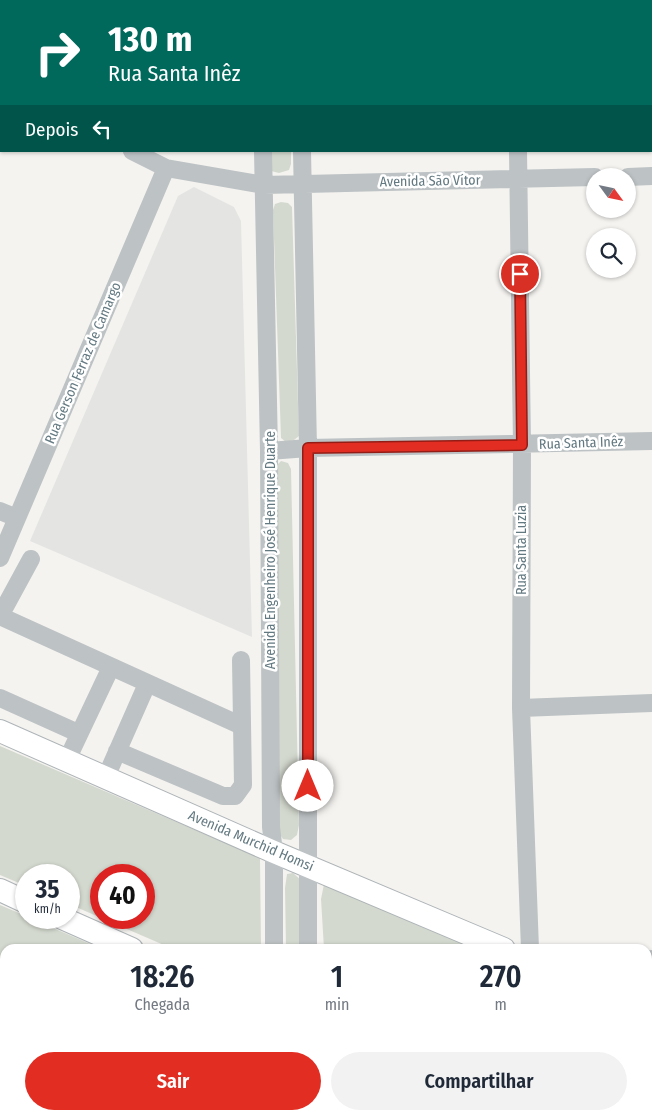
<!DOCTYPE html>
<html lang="pt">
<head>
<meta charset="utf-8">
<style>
	:root { --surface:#fff; --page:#f2f2f3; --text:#1f2937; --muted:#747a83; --accent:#e22d22 }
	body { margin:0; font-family:"Fira Sans Condensed",sans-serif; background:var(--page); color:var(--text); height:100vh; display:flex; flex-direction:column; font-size:19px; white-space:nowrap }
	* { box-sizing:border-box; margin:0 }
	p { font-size:16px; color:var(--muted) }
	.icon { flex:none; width:28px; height:28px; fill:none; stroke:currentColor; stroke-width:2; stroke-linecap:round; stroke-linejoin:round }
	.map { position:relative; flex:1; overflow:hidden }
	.sheet { position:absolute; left:0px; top:944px; width:652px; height:176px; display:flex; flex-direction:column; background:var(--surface); border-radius:15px 15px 0 0; box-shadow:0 1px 4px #0004 }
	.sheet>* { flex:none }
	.hud { position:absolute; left:0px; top:0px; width:652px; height:152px; box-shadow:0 1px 4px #0004; background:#00695c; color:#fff; overflow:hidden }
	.needle { width:32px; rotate:123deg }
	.fabs { position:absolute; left:586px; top:168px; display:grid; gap:10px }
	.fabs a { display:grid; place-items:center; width:50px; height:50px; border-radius:50%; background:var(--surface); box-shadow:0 1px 4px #0004; font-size:25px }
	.speed { position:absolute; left:15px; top:864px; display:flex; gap:10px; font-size:25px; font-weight:700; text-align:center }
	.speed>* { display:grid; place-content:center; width:65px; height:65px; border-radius:50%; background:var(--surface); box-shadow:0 1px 4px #0004; line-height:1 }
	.speed small { font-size:12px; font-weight:400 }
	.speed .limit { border:8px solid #d22; background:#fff; color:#111 }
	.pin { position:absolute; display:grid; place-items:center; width:42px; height:42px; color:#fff; margin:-21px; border:2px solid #fff; border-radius:50%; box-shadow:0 1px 5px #0007 }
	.me { position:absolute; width:55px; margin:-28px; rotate:0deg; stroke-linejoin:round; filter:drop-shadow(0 0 4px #0008) }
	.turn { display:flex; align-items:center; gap:18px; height:105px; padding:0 25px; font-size:22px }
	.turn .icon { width:65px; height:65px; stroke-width:2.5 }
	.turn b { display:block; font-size:35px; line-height:42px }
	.then { display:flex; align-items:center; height:48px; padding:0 25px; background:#0003; gap:10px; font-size:19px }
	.eta { display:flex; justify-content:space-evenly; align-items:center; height:85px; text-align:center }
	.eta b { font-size:30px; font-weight:600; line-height:35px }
	.cta { display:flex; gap:10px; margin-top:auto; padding:10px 25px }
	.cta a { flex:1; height:58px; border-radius:30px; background:var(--accent); color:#fff; font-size:20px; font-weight:600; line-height:58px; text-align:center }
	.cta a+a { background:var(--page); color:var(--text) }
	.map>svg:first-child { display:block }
	.built { fill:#e4e5e3 }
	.green { fill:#d4d9cf; fill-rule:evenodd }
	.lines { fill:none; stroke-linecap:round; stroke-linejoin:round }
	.major-casing { stroke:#aeb4b7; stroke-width:24 }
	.minor { stroke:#bdc2c4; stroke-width:18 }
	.major { stroke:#fff; stroke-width:22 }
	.route-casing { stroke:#931d16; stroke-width:12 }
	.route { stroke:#e22d22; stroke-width:9 }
	.labels { text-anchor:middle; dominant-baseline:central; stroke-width:5; stroke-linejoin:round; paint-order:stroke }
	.street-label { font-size:14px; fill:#637981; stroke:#fff }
</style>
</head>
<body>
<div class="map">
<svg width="652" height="1119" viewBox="0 0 652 1119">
	<rect width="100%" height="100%" fill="#f4f3f0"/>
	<path class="built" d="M194,187L234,207L241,221L252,637L30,541L178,196Z"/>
	<path class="green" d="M270,151H291V164L289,170L279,173L271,171Z
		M281,202L288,203L292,207L299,436L294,440L286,442L281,438L273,210L275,204Z
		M281,461L288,463L291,469L299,825L297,835L291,840L283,839L279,833L276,466Z
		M0,746L260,858L261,949H173L69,904V875H26V886L0,875ZM101,875H144V918H101Z
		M293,873L302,881L303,949H286L285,888L287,874Z
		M324,884L481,949H324L321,899Z
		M0,905L26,916V918H30L102,949H5V1107H0Z
		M648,1035L652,1038V1119H555L550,1115H648Z"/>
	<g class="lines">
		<defs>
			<path id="major" d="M0,731L274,852L504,949
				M0,890L26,902
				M62,918L132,949
				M648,1025L652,1028
				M508,1115L517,1119"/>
		</defs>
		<use href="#major" class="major-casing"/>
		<path class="minor" d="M258,0V1
			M297,0V1
			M517,0V1
			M31,1V0
			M0,74L1,71
			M0,88L1,89
			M132,151L166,168L264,185L595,177
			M263,151L269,451L271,827L274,852V949
			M302,151L308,448V949
			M518,151L522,445L521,708L530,949
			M628,177L652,176
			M269,451L308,448L652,441
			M0,511L17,518
			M0,558L166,168
			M0,616L242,726
			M0,616L31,559
			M0,698L78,733
			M521,708L652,703
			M117,751L223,796H235L243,785L241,660
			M67,760L111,667
			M106,777L147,684
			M648,960L652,959
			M304,1115V1119
			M71,1119L95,1115"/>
		<use href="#major" class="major"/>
	</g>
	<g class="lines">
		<defs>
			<path id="route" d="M308,786V448L522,445L520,274"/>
		</defs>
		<use href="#route" class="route-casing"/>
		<use href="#route" class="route"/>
	</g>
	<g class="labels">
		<g class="street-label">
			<text transform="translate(430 181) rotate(-1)">Avenida São Vítor</text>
			<text transform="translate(83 363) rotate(-67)">Rua Gerson Ferraz de Camargo</text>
			<text transform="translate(581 443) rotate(-2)">Rua Santa Inêz</text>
			<text transform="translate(270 550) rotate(-90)">Avenida Engenheiro José Henrique Duarte</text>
			<text transform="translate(521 550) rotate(-90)">Rua Santa Luzia</text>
			<text transform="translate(251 841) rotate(23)">Avenida Murchid Homsi</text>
		</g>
	</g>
</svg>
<div class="fabs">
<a><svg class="needle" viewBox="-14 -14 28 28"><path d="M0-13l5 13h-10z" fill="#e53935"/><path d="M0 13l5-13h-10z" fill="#747a83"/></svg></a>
<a><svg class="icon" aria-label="search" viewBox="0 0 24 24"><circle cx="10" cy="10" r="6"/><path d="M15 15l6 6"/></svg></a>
</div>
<div class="speed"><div>35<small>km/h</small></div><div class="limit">40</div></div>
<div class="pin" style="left:520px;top:274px;background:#d93025"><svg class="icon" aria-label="arrive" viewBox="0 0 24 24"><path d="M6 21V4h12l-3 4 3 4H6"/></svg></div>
<svg class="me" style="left:308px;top:786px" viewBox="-20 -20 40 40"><circle r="19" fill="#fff"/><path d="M0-13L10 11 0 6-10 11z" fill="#e22d22"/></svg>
<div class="hud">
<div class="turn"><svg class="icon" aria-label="right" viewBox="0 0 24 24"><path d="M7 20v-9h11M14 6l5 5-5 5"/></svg><div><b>130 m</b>Rua Santa Inêz</div></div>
<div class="then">Depois<svg class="icon" aria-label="left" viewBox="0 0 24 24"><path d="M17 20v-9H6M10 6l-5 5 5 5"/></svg></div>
</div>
<section class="sheet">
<div class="eta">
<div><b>18:26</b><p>Chegada</p></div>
<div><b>1</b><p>min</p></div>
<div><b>270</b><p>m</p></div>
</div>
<div class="cta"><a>Sair</a><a>Compartilhar</a></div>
</section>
</div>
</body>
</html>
